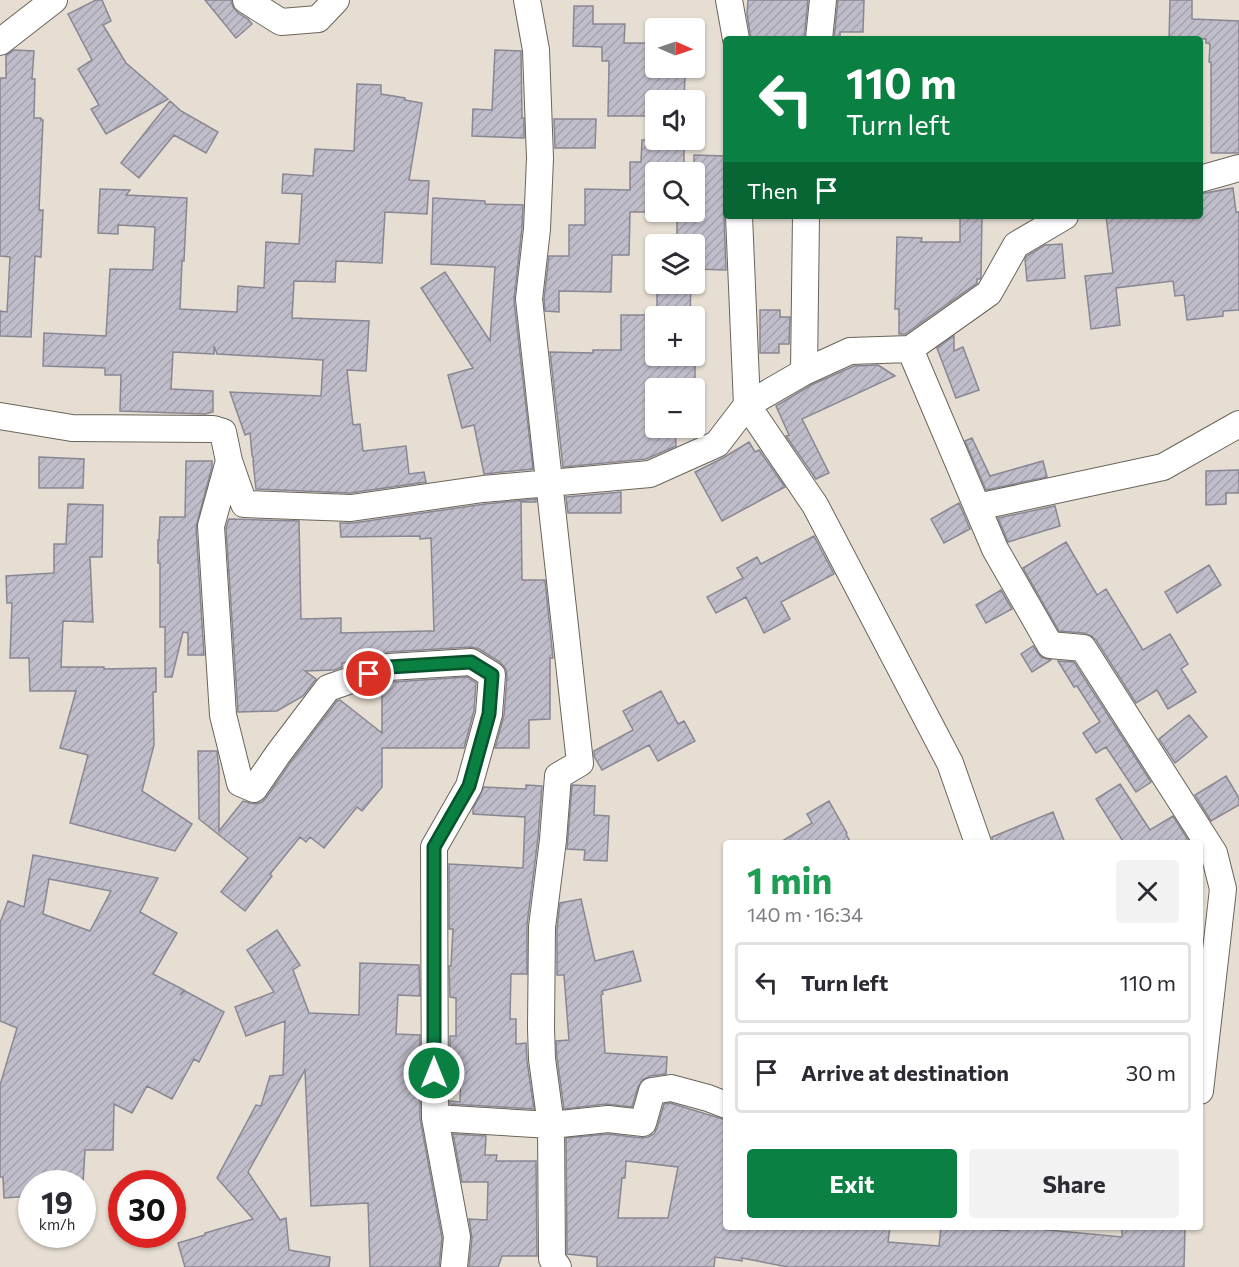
<!DOCTYPE html>
<html lang="en">
<head>
<meta charset="utf-8">
<style>
	:root { --surface:#fff; --page:#f2f2f3; --text:#2b2b33; --muted:#7c7c81; --line:#e1e1e2; --accent:#0b8043 }
	body { margin:0; font-family:Commissioner,sans-serif; background:var(--page); color:var(--text); height:100vh; display:flex; flex-direction:column; font-size:22px; white-space:nowrap }
	* { box-sizing:border-box; margin:0 }
	p { font-size:20px; color:var(--muted) }
	.icon { flex:none; width:33px; height:33px; fill:none; stroke:currentColor; stroke-width:2; stroke-linecap:round; stroke-linejoin:round }
	.map { position:relative; flex:1; overflow:hidden }
	.side { position:absolute; left:723px; top:840px; width:480px; height:390px; display:flex; flex-direction:column; background:var(--surface); border-radius:6px; box-shadow:0 2px 4px #0004 }
	.side>* { flex:none }
	.top-card { position:absolute; left:723px; top:36px; width:480px; height:183px; border-radius:6px; box-shadow:0 2px 4px #0004; background:#0b8043; color:#fff; overflow:hidden }
	.needle { width:39px; rotate:92deg }
	.fabs { position:absolute; left:645px; top:18px; display:grid; gap:12px }
	.fabs a { display:grid; place-items:center; width:60px; height:60px; border-radius:6px; background:var(--surface); box-shadow:0 2px 4px #0004; font-size:30px }
	.speed { position:absolute; left:18px; top:1170px; display:flex; gap:12px; font-size:30px; font-weight:700; text-align:center }
	.speed>* { display:grid; place-content:center; width:78px; height:78px; border-radius:50%; background:var(--surface); box-shadow:0 2px 4px #0004; line-height:1 }
	.speed small { font-size:15px; font-weight:400 }
	.speed .limit { border:9px solid #d22; background:#fff; color:#111 }
	.pin { position:absolute; display:grid; place-items:center; width:51px; height:51px; color:#fff; margin:-26px; border:3px solid #fff; border-radius:50%; box-shadow:0 2px 6px #0007 }
	.me { position:absolute; width:66px; margin:-33px; rotate:0deg; stroke-linejoin:round; filter:drop-shadow(0 0 4px #0008) }
	.turn { display:flex; align-items:center; gap:21px; height:126px; padding:0 24px; font-size:27px }
	.turn .icon { width:78px; height:78px; stroke-width:2.5 }
	.turn b { display:block; font-size:42px; line-height:51px }
	.then { display:flex; align-items:center; height:57px; padding:0 24px; background:#0003; gap:12px; font-size:22px }
	.round { display:grid; place-items:center; flex:none; width:63px; height:63px; border-radius:6px; background:var(--page) }
	.head { display:flex; align-items:center; justify-content:space-between; height:102px; padding:0 24px }
	h1 { font-size:36px; font-weight:700; line-height:45px; color:#1e9e55 }
	.button { display:flex; gap:12px; margin-top:auto; padding:12px 24px }
	.button a { flex:1; height:69px; border-radius:6px; background:var(--accent); color:#fff; font-size:24px; font-weight:700; line-height:69px; text-align:center }
	.button a+a { background:var(--page); color:var(--text) }
	ul { padding:0; list-style:none }
	li { display:flex; align-items:center; gap:18px; height:81px; margin:0 12px 9px; padding:0 12px; border:3px solid var(--line); border-radius:6px }
	li div { flex:1 }
	li b { display:block; font-size:22px }
	li em { font-style:normal }
	.map>svg:first-child { display:block }
	.building { fill:url(#building-hatch); stroke:#898793; stroke-width:1.5; fill-rule:evenodd }
	.lines { fill:none; stroke-linecap:round; stroke-linejoin:round }
	.street-casing { stroke:#6b645a; stroke-width:28 }
	.street { stroke:#fff; stroke-width:26 }
	.route-casing { stroke:#07532c; stroke-width:15 }
	.route { stroke:#0b8043; stroke-width:10 }
</style>
</head>
<body>
<div class="map">
<svg width="1239" height="1267" viewBox="0 0 1239 1267">
	<defs>
		<pattern id="building-hatch" width="6" height="6" patternUnits="userSpaceOnUse" patternTransform="scale(1.5)"><rect width="6" height="6" fill="#c0bdca"/><path d="M-1 1l2-2M0 6l6-6M5 7l2-2" fill="none" stroke="#a5a2ad"/></pattern>
	</defs>
	<rect width="100%" height="100%" fill="#e6ded2"/>
	<path class="building" d="M96,0H102L111,21L103,25L126,63L168,99L106,134L91,109L99,105L78,69L92,60L68,14Z
		M205,0H231L233,7L238,13L248,19L252,24L236,38Z
		M748,0H808L804,39H751L747,14Z
		M838,0H864L863,32H840V39H834Z
		M1170,0H1192V19L1239,21V153H1211V62H1209L1210,44L1206,43V39H1169Z
		M574,6H593V24H625L624,43H656V68H681V76H685L684,100H656V116H608L609,61H602V47L573,46Z
		M14,50L34,51L32,79H35L34,118H41V120H43L39,210H43L41,257L35,256L31,337L0,336V311L7,312L10,257L0,256V78H6V55Z
		M495,50L521,51L522,118H524V138L472,136L473,109L492,110Z
		M357,84L381,85V94L405,98V100L422,103L409,180L429,181L427,214L385,212L382,263L336,261L335,282L294,281L292,318L369,321L366,371L347,370L353,425L360,424L363,451L406,446L409,474L424,472L426,482L350,493L256,489L253,461H254L252,455L250,433L245,435L230,392L321,396L323,360L217,354L214,346V354L173,352L171,389L213,391V412L205,414L120,411L121,375H105V368L43,366L44,333L106,336L110,269L153,270L155,227L118,225V234L98,233L100,189L130,190L126,195L187,198L184,261H182L180,309L237,312L238,286L264,288L266,242L299,244L302,194L282,193L283,174L313,176L315,149L354,151Z
		M170,101L181,111L218,132L206,153L174,135L139,178L121,163Z
		M554,119H596L595,148H555Z
		M642,140H684V172H656V212H630L629,255H612L611,292L559,291V312L545,311L544,299L549,256H569V225H585V189L630,190V162H641Z
		M694,155L726,156V209L724,217L726,270L695,269V239H677V217H694Z
		M1233,188L1236,212H1239V310L1223,311V316L1187,320L1184,295L1175,296L1173,281L1116,288L1120,325L1091,329L1085,276L1113,273L1106,216H1200V194Z
		M433,198L485,201V204L523,205L522,228L514,300L533,469L484,474L474,425L462,428L448,375L473,368L421,288L445,272L490,341L495,267L431,264Z
		M960,216H982L981,276L980,279H977V283L905,334H899V309H895L897,237L922,238L921,242H960Z
		M1062,244L1065,278L1027,281L1025,259L1027,256L1045,245Z
		M657,284H691L690,316H657Z
		M760,310H780V317H790L789,344H779V353H760Z
		M621,315H650L649,356L695,357V380H656V428H675L676,446L646,459L563,467L550,352L593,353V350H621Z
		M954,336V351L963,347L979,390L956,398L937,348Z
		M878,365L895,376L802,419L829,473L816,479L786,436L789,435L776,406L811,385L854,366Z
		M972,438L990,476L1043,461L1047,477L986,490L965,441Z
		M749,442L755,452L759,450L785,487L722,521L695,472L723,458Z
		M39,457L84,459L83,488H39Z
		M186,461H212V467L196,527L204,655H188V633L183,632L172,677H165V627H160V563H158V540H159L160,517H185Z
		M1239,470V493H1226V504L1206,505V471Z
		M621,492V513H568L566,497Z
		M536,499V502H521L522,580H545L553,658H550V719L529,720V748H495L504,715L507,676L506,669L500,662L479,649L471,647L388,652L357,662L342,663V667L334,670L305,671L316,679L303,696L277,711L238,712L226,528L229,519L299,521L301,619L341,618V633L429,631H434L431,538L420,539V536L341,537L340,523H353L485,504Z
		M959,503L970,529L944,543L931,519Z
		M68,504L103,505L102,557H90L93,622L63,621L61,667H104V669L156,668V692H153L154,745L142,791L192,824L175,851L70,823L88,755L60,748L76,691H30L29,658H10L12,603H7L6,576L54,573V544H66Z
		M1055,506L1060,526L1008,542L998,518Z
		M814,536L834,574L781,602L790,619L764,633L746,597L716,613L707,597L743,578L737,568L757,557L761,564Z
		M1066,542L1097,595L1106,589L1143,650L1170,634L1188,664L1181,669L1196,692L1168,709L1157,690L1136,703L1096,640L1091,636L1084,633L1059,631L1023,568Z
		M1209,565L1221,585L1177,613L1165,592Z
		M1001,590L1012,609L986,623L976,605Z
		M1033,646L1041,657L1051,660L1032,672L1021,654Z
		M1058,661L1074,662L1151,782L1136,792L1106,747L1096,753L1083,733L1100,722L1077,686L1074,687Z
		M467,677L476,683L474,711L464,748H382V787L362,811L357,807L324,848L310,837L306,842L300,837L270,874L272,876L245,911L221,892L248,858L199,819L198,751H217L219,769V831L243,801L255,804L262,802L266,798L290,763L337,701L340,700L382,733V685L392,682Z
		M661,691L678,724L684,721L695,741L658,761L649,745L602,770L594,756V751L633,730L623,711Z
		M1189,715L1207,737L1175,763L1159,739Z
		M1226,776L1239,798V805L1211,821L1195,795Z
		M1120,784L1150,830L1173,816L1190,843H1124L1096,799Z
		M526,785L542,786L538,838L527,925V974H511L510,1019H516V1044L526,1043L527,1061L534,1109L450,1104V1101L460,1102L461,1061H450V1036H456V998L450,997L449,966H451L453,929H449V864L523,868L525,817L473,814V809L484,787L526,789Z
		M572,785L595,786L594,815L609,816L607,861L584,860L585,850L567,849Z
		M829,801L847,833L846,834L851,843H779L812,823L807,814Z
		M1053,812L1065,843H993L992,837Z
		M33,855L158,878L140,912L177,933L153,974L184,990L180,995L185,991L224,1012L199,1062L194,1059L172,1099L147,1086L132,1113L114,1104L113,1150H85L83,1184H32V1196L4,1198L3,1177H0V1085L17,1028L0,1021V923L8,901L24,907ZM49,879L111,891L90,931L43,914Z
		M581,899L595,961L633,951L641,981L602,991L603,994L601,995L605,1053L667,1057L666,1074L650,1076L642,1080L638,1087L632,1107L606,1104L564,1109L557,1058L556,1041L569,1040L564,975H557V928L560,903Z
		M277,930L300,965L293,970L309,1013L359,1015L360,963L419,965L420,996L398,995L396,1034L420,1035V1118L442,1238L439,1267H370L368,1203L311,1206L305,1070L248,1172L280,1220L286,1218L289,1250L330,1257L329,1267H185L178,1243L205,1235V1233L253,1219L217,1178L256,1105L261,1106L270,1076L283,1075L285,1021L246,1036L235,1007L274,992L247,950Z
		M670,1103L726,1120V1227H890L888,1242L939,1246L941,1227H966L1008,1231V1227H1015L1122,1237V1227H1185L1184,1267H788L742,1258V1261L715,1257L714,1267H597V1257L567,1254L566,1138L608,1134L641,1138L648,1137L654,1134L657,1128L664,1104ZM626,1161L678,1167L668,1218H618L622,1178H625Z
		M453,1134L486,1136L485,1155H497L496,1161H536L537,1256H502L498,1267H469L472,1238L469,1219L487,1220L488,1182H462Z"/>
	<g class="lines">
		<defs>
			<path id="street" d="M246,0L281,22L318,19L336,0
				M527,0L536,50L540,158L537,229L529,299L580,763L558,776L553,840L542,927L541,1028L542,1059L551,1125L552,1259L558,1267
				M729,0L736,39
				M819,39L823,0
				M0,42L54,0
				M1200,179L1239,168
				M739,216L747,405L815,505L950,763L978,843
				M910,349L995,549L1050,645L1083,648L1214,853L1223,889L1200,1091
				M804,372L806,216
				M0,416L72,428L213,429L223,432L229,461L244,504L351,508L483,489L650,474L717,444L747,405L804,372L850,351L910,349L989,293L1016,245L1065,216
				M229,461L211,526L223,715L240,783L254,789L278,754L328,688L389,667L471,662L492,675L489,714L469,786L434,847L435,1118L457,1237L454,1267
				M977,507L1163,467L1239,424
				M435,1118L551,1125L608,1119L643,1123L652,1091L671,1088L708,1098L726,1105"/>
		</defs>
		<use href="#street" class="street-casing"/>
		<use href="#street" class="street"/>
	</g>
	<g class="lines">
		<defs>
			<path id="route" d="M369,674L389,667L471,662L492,675L489,714L469,786L434,847V1073"/>
		</defs>
		<use href="#route" class="route-casing"/>
		<use href="#route" class="route"/>
	</g>
</svg>
<div class="fabs">
<a><svg class="needle" viewBox="-14 -14 28 28"><path d="M0-13l5 13h-10z" fill="#e53935"/><path d="M0 13l5-13h-10z" fill="#7c7c81"/></svg></a>
<a><svg class="icon" aria-label="sound" viewBox="0 0 24 24"><path d="M4 9h4l5-4v14l-5-4H4zM17 9q2 3 0 6"/></svg></a>
<a><svg class="icon" aria-label="search" viewBox="0 0 24 24"><circle cx="10" cy="10" r="6"/><path d="M15 15l6 6"/></svg></a>
<a><svg class="icon" aria-label="layers" viewBox="0 0 24 24"><path d="M12 4l9 5-9 5-9-5zM3 14l9 5 9-5"/></svg></a>
<a>+</a>
<a>−</a>
</div>
<div class="speed"><div>19<small>km/h</small></div><div class="limit">30</div></div>
<div class="pin" style="left:369px;top:674px;background:#d93025"><svg class="icon" aria-label="arrive" viewBox="0 0 24 24"><path d="M6 21V4h12l-3 4 3 4H6"/></svg></div>
<svg class="me" style="left:434px;top:1073px" viewBox="-20 -20 40 40"><circle r="17" fill="#0b8043" stroke="#fff" stroke-width="3"/><path d="M0-11L8 9 0 5-8 9z" fill="#fff"/></svg>
<div class="top-card">
<div class="turn"><svg class="icon" aria-label="left" viewBox="0 0 24 24"><path d="M17 20v-9H6M10 6l-5 5 5 5"/></svg><div><b>110 m</b>Turn left</div></div>
<div class="then">Then<svg class="icon" aria-label="arrive" viewBox="0 0 24 24"><path d="M6 21V4h12l-3 4 3 4H6"/></svg></div>
</div>
<section class="side">
<div class="head"><div><h1>1 min</h1><p>140 m · 16:34</p></div><a class="round"><svg class="icon" aria-label="close" viewBox="0 0 24 24"><path d="M6 6l12 12M18 6L6 18"/></svg></a></div>
<ul>
<li><svg class="icon" aria-label="left" viewBox="0 0 24 24"><path d="M17 20v-9H6M10 6l-5 5 5 5"/></svg><div><b>Turn left</b></div><em>110 m</em></li>
<li><svg class="icon" aria-label="arrive" viewBox="0 0 24 24"><path d="M6 21V4h12l-3 4 3 4H6"/></svg><div><b>Arrive at destination</b></div><em>30 m</em></li>
</ul>
<div class="button"><a>Exit</a><a>Share</a></div>
</section>
</div>
</body>
</html>
